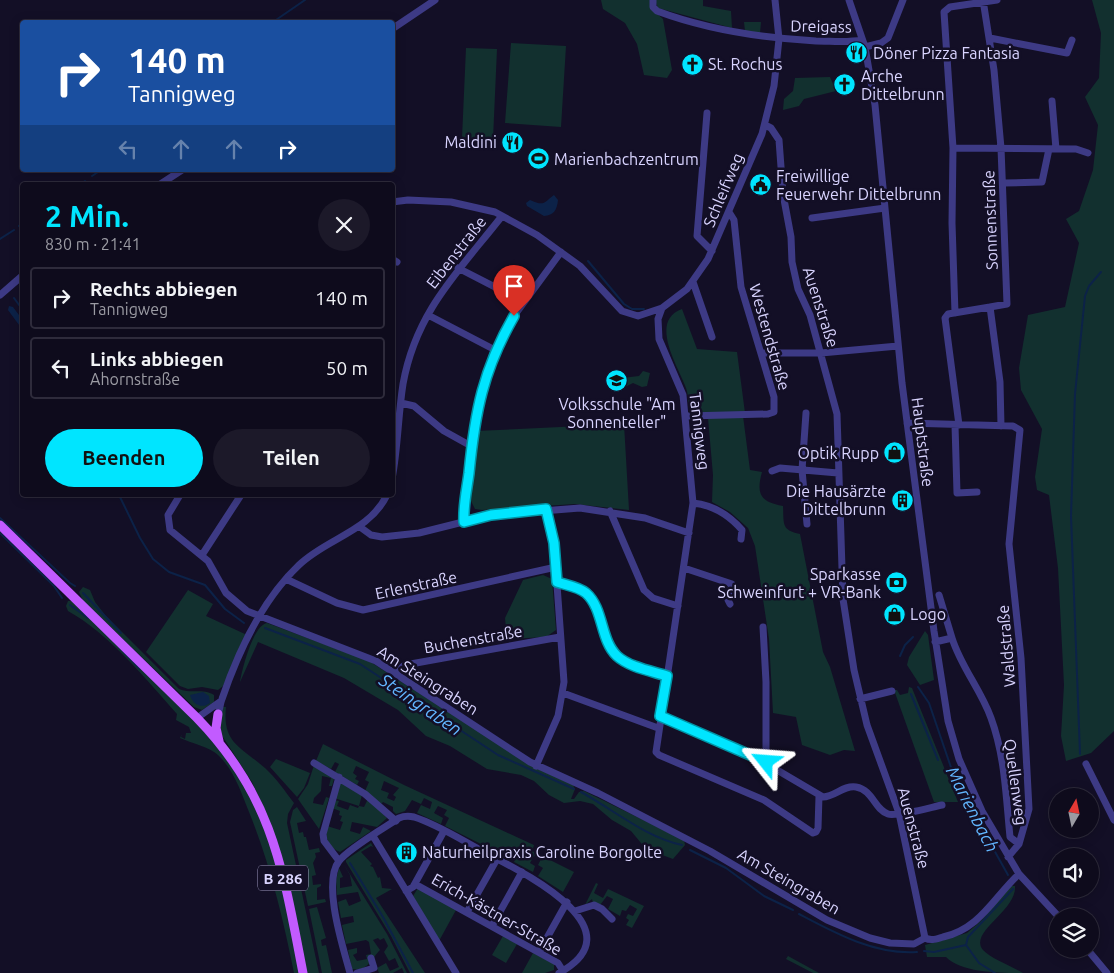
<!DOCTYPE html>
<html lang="de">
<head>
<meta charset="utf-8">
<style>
	:root { --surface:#0e0b1c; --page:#1c1929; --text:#f1f3f6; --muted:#9b9ba3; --line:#2e2b3b; --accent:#00e5ff }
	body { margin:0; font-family:Ubuntu,sans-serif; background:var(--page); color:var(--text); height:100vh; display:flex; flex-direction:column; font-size:19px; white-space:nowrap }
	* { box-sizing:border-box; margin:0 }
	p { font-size:16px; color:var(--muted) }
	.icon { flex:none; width:28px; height:28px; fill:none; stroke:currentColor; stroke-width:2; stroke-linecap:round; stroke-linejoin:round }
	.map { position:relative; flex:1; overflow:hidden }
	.panel { position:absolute; left:20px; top:182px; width:375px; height:315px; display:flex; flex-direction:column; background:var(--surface); border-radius:5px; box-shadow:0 2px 12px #0003,0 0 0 1px var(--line) }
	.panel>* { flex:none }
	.top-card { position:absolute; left:20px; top:20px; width:375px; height:152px; border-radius:5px; box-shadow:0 2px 12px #0003,0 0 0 1px var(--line); background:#1a4fa0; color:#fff; overflow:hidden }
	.needle { width:32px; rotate:9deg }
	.buttons { position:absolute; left:1049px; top:788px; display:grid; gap:10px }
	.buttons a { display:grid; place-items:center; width:50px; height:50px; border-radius:50%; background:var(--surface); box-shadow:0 2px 12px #0003,0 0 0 1px var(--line); font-size:25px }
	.pin { position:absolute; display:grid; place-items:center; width:42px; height:42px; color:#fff; margin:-51px -21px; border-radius:50% 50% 50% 0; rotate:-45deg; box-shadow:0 0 5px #0007 }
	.pin .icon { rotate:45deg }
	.me { position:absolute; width:55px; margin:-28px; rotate:298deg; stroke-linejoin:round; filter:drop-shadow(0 0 4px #0008) }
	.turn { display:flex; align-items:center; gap:18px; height:105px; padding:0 25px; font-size:22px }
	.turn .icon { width:65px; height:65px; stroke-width:2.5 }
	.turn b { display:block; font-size:35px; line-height:42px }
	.lanes { display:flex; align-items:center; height:48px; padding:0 25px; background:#0003; justify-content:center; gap:25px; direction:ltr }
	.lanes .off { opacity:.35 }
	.round { display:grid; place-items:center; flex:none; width:52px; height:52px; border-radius:26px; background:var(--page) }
	.summary { display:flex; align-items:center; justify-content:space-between; height:85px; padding:0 25px }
	h1 { font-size:30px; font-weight:600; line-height:38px; color:var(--accent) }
	.primary-button { display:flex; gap:10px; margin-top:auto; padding:10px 25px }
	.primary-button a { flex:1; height:58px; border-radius:30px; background:var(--accent); color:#111; font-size:20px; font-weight:600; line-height:58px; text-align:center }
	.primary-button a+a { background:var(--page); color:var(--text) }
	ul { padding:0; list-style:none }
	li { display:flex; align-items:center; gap:15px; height:62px; margin:0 10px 8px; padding:0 15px; border:2px solid var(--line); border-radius:5px }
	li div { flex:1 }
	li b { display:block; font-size:19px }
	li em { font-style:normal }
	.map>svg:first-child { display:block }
	.green { fill:#12302f; fill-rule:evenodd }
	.water { fill:#0c2248 }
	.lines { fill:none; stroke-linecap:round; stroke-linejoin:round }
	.stream { stroke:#0c2248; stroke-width:2 }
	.minor { stroke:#3d3a85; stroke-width:7 }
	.major { stroke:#c25bff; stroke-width:9 }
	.route-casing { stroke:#0095a6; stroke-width:12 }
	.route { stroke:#00e5ff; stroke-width:9 }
	.labels { text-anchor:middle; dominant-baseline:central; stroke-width:5; stroke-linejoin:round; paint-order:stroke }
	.shield { fill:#130f26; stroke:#9e99be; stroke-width:1 }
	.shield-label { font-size:15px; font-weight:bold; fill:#d9d4ff }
	.street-label { font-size:16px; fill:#d9d4ff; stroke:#130f26 }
	.poi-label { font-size:16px; fill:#d9d4ff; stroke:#130f26; text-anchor:start }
	.water-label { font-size:18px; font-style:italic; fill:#62b6ff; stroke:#130f26 }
</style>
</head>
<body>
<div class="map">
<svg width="1114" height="973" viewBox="0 0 1114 973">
	<rect width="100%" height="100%" fill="#130f26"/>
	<path class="green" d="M601,0H651V8L663,19L672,70L667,78L644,75L637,44L625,23L603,9Z
		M655,0H703V6L731,11L732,28L658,8Z
		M1092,0H1114V731L1091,753L1066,761L1061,736L1064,685L1058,568L1049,495L1037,490L1035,477L1042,429L1021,390L1019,368L1028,315L1065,307L1079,243L1066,219L1079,211L1093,170L1098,125L1085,97L1099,78L1101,33Z
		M744,22H761L760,33L745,31Z
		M511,43L566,46L561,127L505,123Z
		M466,48L497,49L493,139L462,138Z
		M830,77L836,91L804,99L799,106L783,110L784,99L793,91L795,78Z
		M682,309L697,349L737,352L745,413L690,415C688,406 689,396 686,388C679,368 648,321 682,309Z
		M643,371L650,373L647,386L642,387L633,383L625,387L622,385V378L639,376Z
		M743,416L750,470L762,472C756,494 760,502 783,506C784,524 781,530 800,534L823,652L830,667L855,751L844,750L830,755L802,745L796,717L773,713L769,639L755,546L748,528L730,512L712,502L713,475L708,418Z
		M624,424L629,510L575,504L482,510L475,509L471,501L476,431Z
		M543,575L552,579L556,630L546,637L507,639L505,618L523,580Z
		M83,587L90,590L95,602L106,616L179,689C191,694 203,688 214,695V702L202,710L194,707L83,601L79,592Z
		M188,590L213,604L206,616L247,635L223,686L218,690L202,687L188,689L180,686L146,652Z
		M68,601H73L180,706L219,748L252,797L278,867L300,973H294C283,918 270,864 249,812C241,792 234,770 218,755C210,747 191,743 180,738L182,734L181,737L185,739L186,733H191L189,727L176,720L177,714C147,680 108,633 68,611L66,606Z
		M267,623L369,661L534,767L573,785L575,789L571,799H574L579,792L584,791L684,840L685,845L673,859L646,849L631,831L612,820L593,804L580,801L564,803L549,795L534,781L521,775L487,769L450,746L426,736L398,710L344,678L258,642L240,682C242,670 253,625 267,623Z
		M925,631L928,635L934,680L920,685L907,665L909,657Z
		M909,687L912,688L958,802H934L894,690H897L900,695L908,693Z
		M223,707H226C222,743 241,747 265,768C276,778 285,791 294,803L288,814L287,823L319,973H306L264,808L252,782L221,734L219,726Z
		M323,744L404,785L534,845L532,851L574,872L563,892L538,876L543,868L538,865L541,859L534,856L530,863L535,866L533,872L514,862L518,853L509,847L503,855L445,826L449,818L444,815L447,810L438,806L434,813L443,818L441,824L417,813L421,805L430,809L432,802L424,798L421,804L412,800L405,811L396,814L393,811V807L383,802L381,804L365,791L369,782L365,780L369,772L356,766L353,773L357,776L355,779L359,781L357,785L335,772L339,764L335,762L331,769L316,761ZM384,781L399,788L393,795L396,797L394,801L387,798L389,793L381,790Z
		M276,759L310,773L304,788L297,797L270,767Z
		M314,765L334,779L332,786H329L331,778L322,776L321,791L314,798L313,803L323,805L326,797L329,798L319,829L298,799L308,784Z
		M342,783L362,795L359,806L364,807L368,799L387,818L377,827L352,822L350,831L360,834L363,827L371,831L340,852C329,848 324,837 327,826L340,830L343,822L340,821L342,816L339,815L340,811L332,808L334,800L339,801L337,806L348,810L350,805L358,808L359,806L334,798L338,784Z
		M297,807L306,821L297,823L299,833L303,832L304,837H306L309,850L319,848L320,852L315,853L316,857L313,863L316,875L312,876L313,885L321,884V886L317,888V900L325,899L326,902L308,906L290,822L293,810Z
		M371,843L373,847L371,846L361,852L372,864L370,866L373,867L378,878L380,877L382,888L392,889L376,898L425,973H410L391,936L346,862V860Z
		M343,863L387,934L407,973H404L402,968L393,973H379L377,968L386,963L390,971L399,967L395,958L389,961L384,952L388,946L384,938L380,940L378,938L373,940L380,950C371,959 368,972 352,969L348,950L357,948V953L353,955L357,961L367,959L366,955L371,954L369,942L366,940L346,944L342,925L354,922L353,916L341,918L338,902L346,899L349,906L361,901L358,892L337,895L336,880L339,868L343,877L340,878V888L352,886L350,875Z
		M596,883L598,884L594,893L603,898L608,889L644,906L632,928L626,925L629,920L626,918L628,914L633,916L637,909L630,905L626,911L622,910L620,916L608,909L613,899L607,896L600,905L593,903L592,899L585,905Z
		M1011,886H1015C1017,911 968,932 983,950C990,958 1013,967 1023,973C999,973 962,973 946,957H927L925,945L967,933L982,920Z
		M418,888L456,910L439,941L413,896Z
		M317,907L326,938L321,940L322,946L326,945L332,973H322L309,909Z
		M503,936L517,944L506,963L492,955Z
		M533,953L554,964V970L545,973H522Z
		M788,956L819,973H813L786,959Z"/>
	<path class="water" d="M554,195L558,200C557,210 554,215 544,216L527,206L526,203L530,200C545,207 544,202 554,195Z
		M9,306L13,307L22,319V329L8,310Z
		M203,692L209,696L210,703C202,709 193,705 190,695Z"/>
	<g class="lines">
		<path class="stream" d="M273,22L305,0
			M92,176L101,170
			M79,185L85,181
			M19,226L22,223
			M0,239L14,230
			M588,261L624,304L632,309H644
			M14,298L22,309
			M119,495L140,538L153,559L169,572L205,585L225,609L244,623
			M0,518L70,583L75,586
			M0,533L54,586L62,598
			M83,593L121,633
			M70,605L88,618
			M265,628L360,664L498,755L574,789
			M119,647L140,669
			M900,656L905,645L913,637
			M918,687L929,703L956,782L1008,875
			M911,694L938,760
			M1080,754L1071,516L1075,394L1085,296L1089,286L1101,272
			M581,792C614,810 645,837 682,845
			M690,850L726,868L764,896L793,910
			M350,863L383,917L413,973
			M799,914C835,933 875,955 917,952
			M924,951L934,952L966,945
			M995,973L979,963L966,945L968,937L1013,889"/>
		<path class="minor" d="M653,0V7L657,11C708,30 762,38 816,41C832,41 847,43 862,40
			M849,0L865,47L875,105L902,383L934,631L948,721L959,759L982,811L1019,874L1058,916
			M983,0L994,70L1001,148L1007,304L990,307L1000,382L1001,426
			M392,29L435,0
			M990,38L1067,53L1072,40
			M865,47L881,43L888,38L903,0
			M1052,101L1056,149
			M707,113L697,236L712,251
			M765,125L771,128L779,140L783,194L791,237L792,262L798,289L810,315L837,414L843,599L854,670L867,725L899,813L925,938
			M953,148L1076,149L1088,153
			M1004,183L1042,182L1049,149
			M159,185L182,170
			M392,202L408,200L451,202L495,212L537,235L580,266L622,311L638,316L662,308L687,289L708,259L762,134L774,86L779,39L775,0
			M812,218L885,208
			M392,259L397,262
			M458,268L524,302
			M693,282L712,337
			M0,295L22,276
			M662,308L658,319L659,339L683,395L693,503L656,752L659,755L764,800L813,833L816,832L818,828L819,796
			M955,313L952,223L953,148L944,12L950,7L997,0
			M428,315L497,351
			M762,353H821L898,346
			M401,403L414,406L444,431L471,446
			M806,413L802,470L807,524
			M687,416L768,414L774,412V397L741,287L734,220L729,212
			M907,423L1013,426L1020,430L1009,544L1021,658L1029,809L1019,844L1008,857
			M955,425L957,493L977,492
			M959,425L945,318L948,314L990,307
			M772,471L780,468L838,473
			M392,479C398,447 398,416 403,384C416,311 459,271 502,216
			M180,495L168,515L170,530L208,561L226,593L247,611L376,661L530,762L598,793L710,851L827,920L870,938L890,943L914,944L925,938
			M693,503C713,505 729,515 742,530L741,539
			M610,511L644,590L653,598L678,606
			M464,522V500L474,424L486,379L514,316L561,252
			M360,527L371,535L382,537L419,533L491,515L580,508L645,518L689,533
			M202,555L241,495
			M684,568L732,584L728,600L730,604
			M286,579L337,603L363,610L556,567
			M557,582C566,585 579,587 586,593C604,609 600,640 617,655C629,667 651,671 667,676
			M939,595L952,638
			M763,627L766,682V762
			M935,642L952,638C961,667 981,690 991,718C1005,756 1006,797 1010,837L1019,844
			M392,674L405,665L560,637
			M563,693L658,728
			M860,699L892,691
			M218,714C220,709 220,704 222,699C238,652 262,600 299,565C327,538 369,532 387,495
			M660,716L750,754L823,797C835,797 843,785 856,787C873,790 874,809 888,814C897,817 932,807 942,805
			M197,718L221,701
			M314,763L365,794L396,821
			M1086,764L1114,820
			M536,766L558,716L564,682L554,543L546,509
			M339,777L323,834L324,841L339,861
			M373,836L456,973
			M415,884L558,963L563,971
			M406,891L413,887L444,831
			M575,911L594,905L602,909L612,919
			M467,912L497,859
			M492,926L522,872
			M925,938C931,941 937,939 943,937C980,929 994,897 1019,874
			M1087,949L1107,973
			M539,952L567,902
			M350,973C343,947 322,883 339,861C349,848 384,828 399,818C404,816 409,816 414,817C439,825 463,841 486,853C522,872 640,929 559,973
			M357,973L374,968L371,958"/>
		<path class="major" d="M0,525L197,718C273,796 283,870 303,973
			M218,714L216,728L219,741"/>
	</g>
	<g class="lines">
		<defs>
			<path id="route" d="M514,316C483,370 475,412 469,473C467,489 463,505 464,522L491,515L546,509L554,543L557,582C566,585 579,587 586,593C604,609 600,640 617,656C629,667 651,671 667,676L660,716L766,762"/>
		</defs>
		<use href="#route" class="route-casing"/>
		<use href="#route" class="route"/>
	</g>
	<defs>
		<symbol id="restaurant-disc" viewBox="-11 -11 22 22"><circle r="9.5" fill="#00e5ff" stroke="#130f26"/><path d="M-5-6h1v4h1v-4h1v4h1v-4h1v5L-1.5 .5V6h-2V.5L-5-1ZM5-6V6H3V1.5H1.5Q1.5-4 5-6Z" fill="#111"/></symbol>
		<symbol id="church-disc" viewBox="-11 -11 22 22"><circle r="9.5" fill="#00e5ff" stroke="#130f26"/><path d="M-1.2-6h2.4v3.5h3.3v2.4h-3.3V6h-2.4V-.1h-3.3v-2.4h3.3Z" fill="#111"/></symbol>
		<symbol id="stadium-disc" viewBox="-11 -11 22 22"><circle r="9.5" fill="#00e5ff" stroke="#130f26"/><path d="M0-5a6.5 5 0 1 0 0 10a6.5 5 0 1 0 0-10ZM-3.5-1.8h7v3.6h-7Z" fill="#111"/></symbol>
		<symbol id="civic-disc" viewBox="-11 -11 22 22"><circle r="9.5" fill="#00e5ff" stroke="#130f26"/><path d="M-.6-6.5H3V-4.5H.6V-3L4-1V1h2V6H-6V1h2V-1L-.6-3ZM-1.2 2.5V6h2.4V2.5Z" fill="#111"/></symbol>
		<symbol id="school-disc" viewBox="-11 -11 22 22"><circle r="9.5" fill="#00e5ff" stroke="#130f26"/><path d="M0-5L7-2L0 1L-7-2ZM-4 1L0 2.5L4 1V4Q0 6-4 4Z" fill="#111"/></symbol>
		<symbol id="shop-disc" viewBox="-11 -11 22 22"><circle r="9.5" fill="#00e5ff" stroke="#130f26"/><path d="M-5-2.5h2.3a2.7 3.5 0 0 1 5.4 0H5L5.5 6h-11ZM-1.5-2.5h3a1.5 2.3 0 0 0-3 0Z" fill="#111"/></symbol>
		<symbol id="building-disc" viewBox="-11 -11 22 22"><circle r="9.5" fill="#00e5ff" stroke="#130f26"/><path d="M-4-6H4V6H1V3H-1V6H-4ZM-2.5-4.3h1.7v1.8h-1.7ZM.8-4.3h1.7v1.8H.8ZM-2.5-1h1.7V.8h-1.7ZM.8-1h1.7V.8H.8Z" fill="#111"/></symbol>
		<symbol id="bank-disc" viewBox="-11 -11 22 22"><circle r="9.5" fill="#00e5ff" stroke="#130f26"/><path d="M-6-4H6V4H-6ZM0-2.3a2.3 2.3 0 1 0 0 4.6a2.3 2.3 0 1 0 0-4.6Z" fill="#111"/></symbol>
	</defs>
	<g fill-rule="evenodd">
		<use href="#restaurant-disc" x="844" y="40" width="25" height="25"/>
		<use href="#church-disc" x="680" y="52" width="25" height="25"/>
		<use href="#church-disc" x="832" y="72" width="25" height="25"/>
		<use href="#restaurant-disc" x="500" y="130" width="25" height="25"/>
		<use href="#stadium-disc" x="526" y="146" width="25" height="25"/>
		<use href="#civic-disc" x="748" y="172" width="25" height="25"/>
		<use href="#school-disc" x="604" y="368" width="25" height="25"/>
		<use href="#shop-disc" x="882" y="440" width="25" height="25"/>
		<use href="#building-disc" x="890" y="488" width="25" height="25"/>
		<use href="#bank-disc" x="884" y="570" width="25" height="25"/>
		<use href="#shop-disc" x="882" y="602" width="25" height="25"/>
		<use href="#building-disc" x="394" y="840" width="25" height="25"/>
	</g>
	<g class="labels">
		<rect class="shield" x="258" y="865.5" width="50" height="25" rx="4"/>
		<g class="shield-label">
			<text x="283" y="878">B 286</text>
		</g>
		<g class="street-label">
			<text transform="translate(821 26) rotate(1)">Dreigass</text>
			<text transform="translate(723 190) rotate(-67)">Schleifweg</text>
			<text transform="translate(990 220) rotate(-92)">Sonnenstraße</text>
			<text transform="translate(456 252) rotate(-52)">Eibenstraße</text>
			<text transform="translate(821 307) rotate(72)">Auenstraße</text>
			<text transform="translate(770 337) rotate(74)">Westendstraße</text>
			<text transform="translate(700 431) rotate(83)">Tannigweg</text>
			<text transform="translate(923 442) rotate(83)">Hauptstraße</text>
			<text transform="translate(416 585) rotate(-12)">Erlenstraße</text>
			<text transform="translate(473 639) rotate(-10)">Buchenstraße</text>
			<text transform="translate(1006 646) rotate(-95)">Waldstraße</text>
			<text transform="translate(428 680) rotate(32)">Am Steingraben</text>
			<text transform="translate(1016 782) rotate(82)">Quellenweg</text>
			<text transform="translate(914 828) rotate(75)">Auenstraße</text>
			<text transform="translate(789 881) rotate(30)">Am Steingraben</text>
			<text transform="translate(497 914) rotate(30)">Erich-Kästner-Straße</text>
		</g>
		<g class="poi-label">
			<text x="873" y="53">Döner Pizza Fantasia</text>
			<text x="708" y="64">St. Rochus</text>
			<text x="861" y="76">Arche<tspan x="861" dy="18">Dittelbrunn</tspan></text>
			<text x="497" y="142" text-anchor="end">Maldini</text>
			<text x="554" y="159">Marienbachzentrum</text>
			<text x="776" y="176">Freiwillige<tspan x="776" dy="18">Feuerwehr Dittelbrunn</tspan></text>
			<text x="617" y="404" text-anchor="middle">Volksschule "Am<tspan x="617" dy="18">Sonnenteller"</tspan></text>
			<text x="879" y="453" text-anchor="end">Optik Rupp</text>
			<text x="886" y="491" text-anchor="end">Die Hausärzte<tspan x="886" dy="18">Dittelbrunn</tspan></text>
			<text x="881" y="574" text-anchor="end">Sparkasse<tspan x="881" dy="18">Schweinfurt + VR-Bank</tspan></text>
			<text x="910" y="614">Logo</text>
			<text x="422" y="852">Naturheilpraxis Caroline Borgolte</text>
		</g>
		<g class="water-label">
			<text transform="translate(421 704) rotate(34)">Steingraben</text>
			<text transform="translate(973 809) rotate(63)">Marienbach</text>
		</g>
	</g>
</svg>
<div class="buttons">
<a><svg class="needle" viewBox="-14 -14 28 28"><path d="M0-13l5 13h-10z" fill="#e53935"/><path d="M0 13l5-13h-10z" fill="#9b9ba3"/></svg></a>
<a><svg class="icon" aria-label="sound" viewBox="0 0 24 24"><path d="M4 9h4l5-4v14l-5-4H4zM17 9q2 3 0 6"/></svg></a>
<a><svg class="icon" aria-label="layers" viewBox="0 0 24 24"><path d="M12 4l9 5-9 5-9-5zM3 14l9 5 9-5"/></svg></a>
</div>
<div class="pin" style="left:514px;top:316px;background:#d93025"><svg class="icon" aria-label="arrive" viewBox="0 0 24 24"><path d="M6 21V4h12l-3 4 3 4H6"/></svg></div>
<svg class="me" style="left:766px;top:762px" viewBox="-20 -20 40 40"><path d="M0-17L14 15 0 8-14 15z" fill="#00e5ff" stroke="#fff" stroke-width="4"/></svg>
<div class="top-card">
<div class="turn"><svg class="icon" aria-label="right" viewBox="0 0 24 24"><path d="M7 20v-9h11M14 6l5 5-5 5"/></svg><div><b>140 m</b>Tannigweg</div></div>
<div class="lanes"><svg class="icon off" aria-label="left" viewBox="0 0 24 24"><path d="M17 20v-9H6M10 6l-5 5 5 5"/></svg><svg class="icon off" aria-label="ahead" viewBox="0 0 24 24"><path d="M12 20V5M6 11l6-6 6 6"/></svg><svg class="icon off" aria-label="ahead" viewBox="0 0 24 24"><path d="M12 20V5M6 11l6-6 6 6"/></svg><svg class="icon" aria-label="right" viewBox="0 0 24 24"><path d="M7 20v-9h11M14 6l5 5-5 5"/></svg></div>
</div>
<section class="panel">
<div class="summary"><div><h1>2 Min.</h1><p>830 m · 21:41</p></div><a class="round"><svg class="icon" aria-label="close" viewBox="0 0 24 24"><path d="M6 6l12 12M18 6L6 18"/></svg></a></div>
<ul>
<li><svg class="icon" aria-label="right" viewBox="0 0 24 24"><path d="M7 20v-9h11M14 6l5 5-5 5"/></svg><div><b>Rechts abbiegen</b><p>Tannigweg</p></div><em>140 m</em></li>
<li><svg class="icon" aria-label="left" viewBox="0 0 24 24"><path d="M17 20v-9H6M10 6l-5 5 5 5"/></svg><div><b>Links abbiegen</b><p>Ahornstraße</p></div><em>50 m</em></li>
</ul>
<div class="primary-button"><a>Beenden</a><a>Teilen</a></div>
</section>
</div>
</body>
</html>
